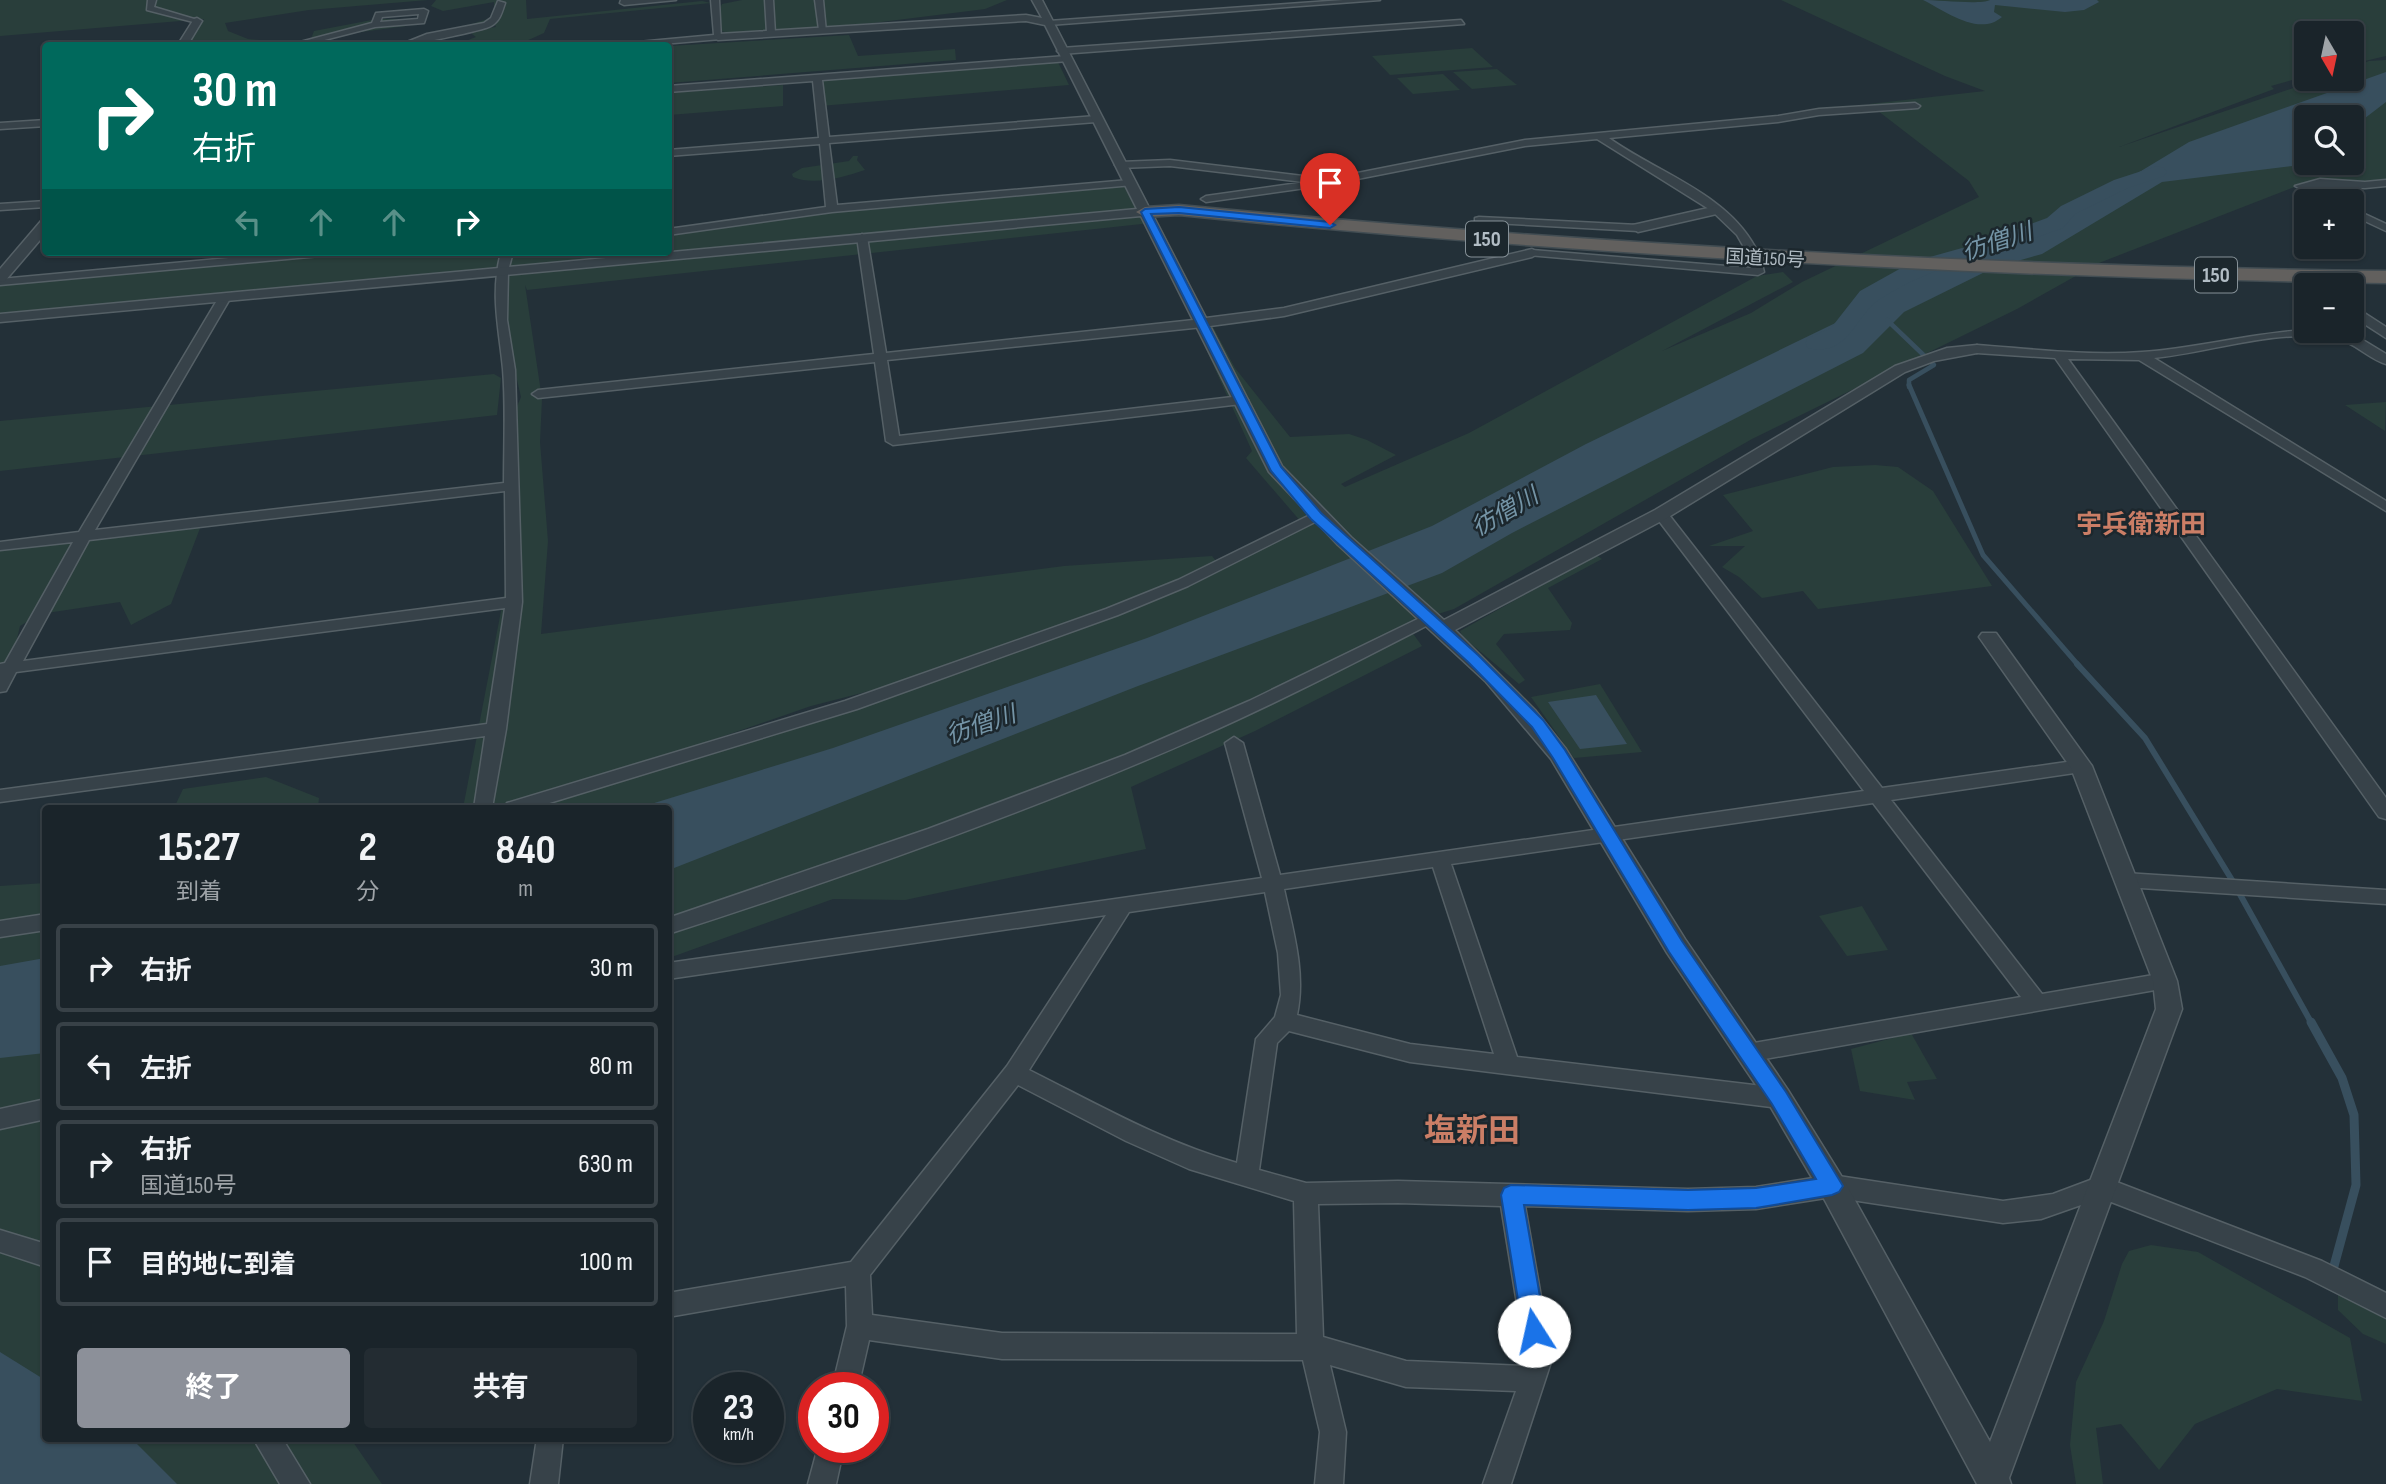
<!DOCTYPE html>
<html lang="ja">
<head>
<meta charset="utf-8">
<style>
	:root { --surface:#1a242a; --page:#232c32; --text:#f1f3f6; --muted:#9fa4a8; --line:#384147; --accent:#8c9099 }
	body { margin:0; font-family:"Sofia Sans Condensed","Noto Sans JP",sans-serif; background:var(--page); color:var(--text); height:100vh; display:flex; flex-direction:column; font-size:26px; white-space:nowrap }
	* { box-sizing:border-box; margin:0 }
	p { font-size:23px; color:var(--muted) }
	.icon { flex:none; width:38px; height:38px; fill:none; stroke:currentColor; stroke-width:2; stroke-linecap:round; stroke-linejoin:round }
	.map { position:relative; flex:1; overflow:hidden }
	.sheet { position:absolute; left:42px; top:805px; width:630px; height:637px; display:flex; flex-direction:column; background:var(--surface); border-radius:7px; box-shadow:0 2px 5px #0004,0 0 0 2px var(--line) }
	.sheet>* { flex:none }
	.guide { position:absolute; left:42px; top:42px; width:630px; height:214px; border-radius:7px; box-shadow:0 2px 5px #0004,0 0 0 2px var(--line); background:#00695c; color:#fff; overflow:hidden }
	.needle { width:46px; rotate:171deg }
	.tools { position:absolute; left:2294px; top:21px; display:grid; gap:14px }
	.tools a { display:grid; place-items:center; width:70px; height:70px; border-radius:7px; background:var(--surface); box-shadow:0 2px 5px #0004,0 0 0 2px var(--line); font-size:35px }
	.speed { position:absolute; left:693px; top:1372px; display:flex; gap:14px; font-size:35px; font-weight:700; text-align:center }
	.speed>* { display:grid; place-content:center; width:91px; height:91px; border-radius:50%; background:var(--surface); box-shadow:0 2px 5px #0004,0 0 0 2px var(--line); line-height:1 }
	.speed small { font-size:18px; font-weight:400 }
	.speed .limit { border:10px solid #d22; background:#fff; color:#111 }
	.pin { position:absolute; display:grid; place-items:center; width:60px; height:60px; color:#fff; margin:-72px -30px; border-radius:50% 50% 50% 0; rotate:-45deg; box-shadow:0 0 7px #0007 }
	.pin .icon { rotate:45deg }
	.me { position:absolute; width:77px; margin:-38px; rotate:350deg; stroke-linejoin:round; filter:drop-shadow(0 0 5px #0008) }
	.turn { display:flex; align-items:center; gap:24px; height:147px; padding:0 35px; font-size:32px }
	.turn .icon { width:91px; height:91px; stroke-width:2.5 }
	.turn b { display:block; font-size:49px; line-height:60px }
	.lanes { display:flex; align-items:center; height:66px; padding:0 35px; background:#0003; justify-content:center; gap:35px; direction:ltr }
	.lanes .off { opacity:.35 }
	.eta { display:flex; justify-content:space-evenly; align-items:center; height:119px; text-align:center }
	.eta b { font-size:42px; font-weight:700; line-height:49px }
	.cta { display:flex; gap:14px; margin-top:auto; padding:14px 35px }
	.cta a { flex:1; height:80px; border-radius:7px; background:var(--accent); color:#fff; font-size:28px; font-weight:700; line-height:80px; text-align:center }
	.cta a+a { background:var(--page); color:var(--text) }
	ul { padding:0; list-style:none }
	li { display:flex; align-items:center; gap:21px; height:88px; margin:0 14px 10px; padding:0 21px; border:4px solid var(--line); border-radius:7px }
	li div { flex:1 }
	li b { display:block; font-size:26px }
	li em { font-style:normal }
	.map>svg:first-child { display:block }
	.green { fill:#293e3b; fill-rule:evenodd }
	.water { fill:#384f5e }
	.lines { fill:none; stroke-linecap:round; stroke-linejoin:round }
	.stream-far3 { stroke:#384f5e; stroke-width:4.5 }
	.stream-far2 { stroke:#384f5e; stroke-width:5 }
	.stream-far1 { stroke:#384f5e; stroke-width:6 }
	.stream { stroke:#384f5e; stroke-width:9 }
	.river { fill:#384f5e; fill-rule:evenodd }
	.minor-casing { stroke:#556066; stroke-width:3 }
	.tertiary-casing { stroke:#556066; stroke-width:3 }
	.trunk-casing { stroke:#424d53; stroke-width:3 }
	.minor { fill:#374249; fill-rule:evenodd }
	.tertiary { fill:#374249; fill-rule:evenodd }
	.trunk { fill:#62605e; fill-rule:evenodd }
	.route { fill:#1a73e8; stroke:#114b97; stroke-width:2 }
	.labels { text-anchor:middle; dominant-baseline:central; stroke-width:5; stroke-linejoin:round; paint-order:stroke }
	.far-street-label { font-size:19px; fill:#b2bdc5; stroke:#1c272d }
	.shield { fill:#1c272d; stroke:#859097; stroke-width:2 }
	.shield-label { font-size:21px; font-weight:bold; fill:#b2bdc5 }
	.water-label { font-size:24px; font-style:italic; fill:#7494a6; stroke:#1c272d }
	.quarter-label { font-size:26px; font-weight:bold; fill:#cb7e66; stroke:#1c272d }
	.near-quarter-label { font-size:32px; font-weight:bold; fill:#cb7e66; stroke:#1c272d }
</style>
</head>
<body>
<div class="map">
<svg width="2386" height="1484" viewBox="0 0 2386 1484">
	<rect width="100%" height="100%" fill="#233038"/>
	<path class="green" d="M0,0H428L309,10L225,23L228,31L248,39L297,43L296,45H188L204,19L0,36Z
		M436,0H526L527,19L702,1L711,3L550,19L544,33L524,42L533,41L542,46L455,45L476,37L472,34L473,30L496,27L494,23L446,32L494,17V2L443,11L431,6Z
		M742,0H1007L985,9L873,23L733,34L721,31L715,19L722,4Z
		M1781,0H2386V56L2352,64V33H2306V76L2271,86L2274,89L2119,147L2320,79H2352V67L2369,61L2386,60V183L2297,186L2099,263L2017,309L1752,439L1454,609L1406,624L1422,646L1255,731L1131,787L1146,849L905,900L833,899L669,958L668,808H443L464,803L513,549L511,421L521,397L501,311L502,272L0,314V283L332,252H668L669,232L833,211L1129,183L1151,223L527,290L525,285L542,399L540,442L548,541L541,634L1064,566L1212,556L1219,565L1302,523L1246,458L1252,451L1197,329L1213,327L1235,368L1290,437L1349,434L1367,440L1396,455L1341,484L1345,487L1469,433L1757,276L1783,272L1793,282L1662,351L1751,313L1802,282L1979,197L1969,181L1869,104L1985,91L1945,76ZM2306,117H2352V163H2306ZM889,686L761,732L692,747L811,706Z
		M377,19H406L392,24L406,26L339,35L329,39L332,41L322,45L309,44L314,31Z
		M849,35L858,56L955,49L956,60L669,83V46Z
		M1472,48L1493,67L1390,75L1372,56Z
		M1057,60L1069,85L820,106L818,81Z
		M1497,69L1517,85L1472,89L1453,72Z
		M1443,74L1460,90L1413,94L1397,78Z
		M783,85V106L669,115V93Z
		M853,156H858L857,160L865,170C844,177 814,186 793,177L792,174L802,168L849,161Z
		M494,374L501,378L497,415L0,471V421Z
		M2386,402L2385,431L2345,405Z
		M1875,465L1898,467L1933,491L1992,586L1818,609L1803,591L1762,598L1739,577L1722,567L1745,546H1709L1753,531L1723,495L1833,467Z
		M202,523L171,604L131,625L120,602L40,614L20,626L10,668H0V549Z
		M1596,555L1602,559L1548,588L1572,623L1570,630L1504,634L1496,644L1525,680L1519,684L1463,637L1460,631Z
		M1600,684L1642,752L1574,758L1531,697Z
		M266,777L319,798L318,808H174L183,789Z
		M45,883V1383L0,1363V886Z
		M1862,906L1888,950L1847,956L1819,916Z
		M1911,1033L1937,1079L1907,1082L1915,1100L1860,1091L1851,1049Z
		M2151,1245L2198,1252L2350,1338L2362,1401L2277,1389L2195,1424L2159,1470L2121,1424L2096,1428L2103,1484H2076L2070,1445L2076,1382L2104,1321L2122,1264L2129,1251Z
		M2338,1289L2386,1311V1344L2363,1334L2338,1310Z
		M115,1439H351L382,1484H172Z"/>
	<path class="water" d="M1923,0C1938,0 1981,5 1990,0H2097L2099,2L2084,10L2065,12L1995,5L1994,12L2002,17C1979,37 1945,11 1923,0Z
		M2386,72V102L2352,128V117H2306V163H2311L2309,164L2162,182L2042,254L1993,268L1904,312L1863,353L1512,533L1442,573L1138,686L669,870L668,808H638L833,748L1147,638L1432,526L1586,444L1854,314L1920,267L2001,243L2055,223L2189,142Z
		M1596,695L1627,744L1580,749L1548,702Z
		M45,958V1053L0,1058V966Z
		M0,1352L45,1380L46,1438L132,1439L177,1484H0Z"/>
	<g class="lines">
		<path class="stream-far3" d="M1887,320L1934,365L1909,380V387"/>
		<path class="stream-far2" d="M1909,385L1983,555L2079,666"/>
		<path class="stream-far1" d="M2077,664L2145,738L2232,880L2312,1024"/>
		<path class="stream" d="M2311,1022L2342,1078L2354,1115L2356,1185L2334,1266"/>
		<path class="river" d="M2157,166L2164,168L2167,172L2164,176L2128,188L2075,214L2063,228L2012,246L2004,244L2001,239L2004,234L2047,218L2061,206L2114,180Z
			M1962,248L1970,250L1973,255L1970,260C1937,269 1909,281 1880,299C1855,315 1849,358 1808,348L1805,343L1808,338L1831,328L1860,291L1912,262Z"/>
		<defs>
			<path id="minor" d="M148,0H156L154,7L201,21L197,23L147,10Z
				M621,0H676L624,5L620,3Z
				M711,0H719L721,39L639,46H595L714,35Z
				M765,0H773L775,33L771,35L767,33Z
				M815,0H823L826,32L819,30Z
				M1343,0H1380L1049,25L1045,23L1049,21Z
				M498,1L505,3C502,12 500,21 491,26C482,31 408,46 397,46L427,34L484,23L491,18Z
				M424,9L428,11L424,23L375,27L301,46H285L372,23L376,13ZM419,14L418,19L380,22L382,17Z
				M1461,20L1464,24L1061,54L1057,51L1061,48Z
				M1066,56L1069,61L822,80L829,137L1096,116L1101,119L1096,122L829,143L837,205L1129,180L1134,183L1133,185L832,212L668,235V229L826,207L820,144L668,156V150L819,138L813,81L668,92V86Z
				M1915,103L1920,106L1918,108L1819,115L1778,122L1609,138C1656,172 1726,193 1755,247L1749,250L1745,249L1737,235L1712,211L1597,139L1525,146L1327,185L1206,202L1201,199L1206,196L1327,179L1525,140L1778,116L1819,109Z
				M1170,160L1303,176L1308,179L1303,182L1170,166L1120,168L1115,165L1120,162Z
				M2320,179L2365,182L2386,180V186L2365,188L2309,187L2337,201H2324L2295,186Z
				M46,201V207L0,210V204Z
				M2352,208L2386,224V231L2352,215Z
				M1479,217L1638,225L1643,228L1638,231L1475,222V218Z
				M862,234L867,237L886,353L1203,319L1209,323L1203,327L887,360L899,436L1241,396L1248,400L1241,404L893,445L886,441L875,362L538,398L532,394L538,390L874,354L857,237Z
				M1532,250L1751,268L1750,264L1756,261L1762,264L1764,272L1758,275L1528,255V251Z
				M294,252H337L331,255L0,285V279Z
				M501,252H513L508,271L507,320L515,370L522,602L506,729L492,808H474L485,736L0,802V790L487,724L505,608L16,672L6,691L0,692V664L5,663L73,542L0,550V542L79,532L219,297L225,294L231,297L95,530L504,483C504,445 506,407 503,369C499,328 490,294 501,252ZM505,491L506,598L23,661L89,540Z
				M2306,330L2333,331L2358,337L2386,354V364C2367,358 2354,341 2333,338C2274,329 2212,352 2154,358L2386,501V511L2139,360L2068,359L2386,798V819L2379,817L2055,358L1977,353L1971,349L1977,345C2032,349 2087,356 2142,352C2198,348 2251,333 2306,330Z
				M1661,510L1666,511L1882,788L2081,760L2087,762L2090,766L2087,770L2081,772L1891,800L2042,994L2165,973L2172,975L2175,981L2172,987L1748,1062L1740,1059L1737,1053L1740,1047L1748,1044L2021,997L1873,803L1451,864L1517,1057L1779,1088L1787,1091L1790,1098L1787,1105L1779,1108L1410,1062L1289,1031L1277,1043L1259,1170L1306,1183L1398,1181L1688,1189L1756,1187L1832,1175L2003,1201L2053,1194L2101,1176L2322,1261L2386,1293V1318L2305,1277L2101,1198L2041,1219L2003,1223L1832,1197L1756,1209L1688,1211L1525,1206L1552,1359L1511,1484H1483L1516,1391L1406,1387L1330,1365L1346,1432L1343,1484H1315L1320,1432L1303,1360L1002,1359L869,1340L858,1388H832L847,1326L846,1286L668,1317V1293L851,1262L1007,1066L1106,915L668,979V963L1262,878L1225,743L1234,737L1243,743L1280,875L1864,791L1656,517L1654,514L1656,511ZM1433,867L1494,1054L1410,1044L1297,1015C1306,973 1293,931 1284,889ZM1265,892L1278,953L1281,995L1275,1017L1256,1039L1237,1163C1163,1142 1097,1104 1029,1070L1129,912ZM1018,1085L1126,1141L1189,1169L1294,1201L1297,1334L1002,1333L872,1315L870,1275ZM1398,1203L1501,1206L1526,1359L1524,1366L1406,1361L1323,1337L1318,1204Z
				M1316,512L1323,516L1321,519L1188,586L1118,615L857,709L533,808H504L507,803L845,701L1106,609L1178,580Z
				M1430,613L1436,615L1438,618L1436,621C1358,661 1281,701 1202,736C1029,812 848,876 668,934V918L928,829L1125,755L1249,701Z
				M2125,873L2386,890V904L2125,887L2118,885L2115,880L2118,875Z
				M46,914V930L0,937V921Z
				M46,1099V1119L0,1129V1109Z
				M0,1230L46,1244V1267L0,1252Z
				M253,1438H282L310,1484H280Z
				M537,1438H563L558,1484H530Z
				M818,1447H844L836,1484H808Z"/>
			<path id="tertiary" d="M1032,0H1042L1206,318L1284,308L1532,249L1539,253L1532,257L1284,316L1210,326L1282,466L1351,537L1444,620L1655,510L1895,366L1947,348L1977,345L1984,349L1977,353L1934,361L1905,372L1667,518L1455,630L1535,710L1566,749L1685,939L1788,1090L1842,1177L1990,1442L2156,1009L2153,981L2071,768L1979,637L1982,633H1996L2092,766L2177,981L2182,1009L2009,1478L2011,1484H1977L1822,1195L1770,1106L1667,953L1551,759L1486,682L1338,545L1269,472L1141,216L0,322V314L1137,209L1045,25L1026,21L718,40L713,37L718,34L1026,15L1042,18Z
				M197,18L202,21L187,46H177L194,19Z
				M46,120V126L0,129V123Z
				M1717,206L1723,210L1721,213L1638,232L1632,228L1633,225Z
				M46,220V233L5,281L0,282V269L41,221Z
				M2352,305L2386,327V338L2352,316Z"/>
			<path id="trunk" d="M1179,205C1581,244 1982,266 2386,271V283C1982,277 1581,255 1179,215L1145,217L1136,212L1145,207Z"/>
		</defs>
		<use href="#minor" class="minor-casing"/>
		<use href="#tertiary" class="tertiary-casing"/>
		<use href="#trunk" class="trunk-casing"/>
		<use href="#minor" class="minor"/>
		<use href="#tertiary" class="tertiary"/>
		<use href="#trunk" class="trunk"/>
	</g>
	<path class="route" d="M1179,207L1330,222L1335,225L1330,228L1179,213L1151,214L1281,467L1321,513L1478,655L1543,720L1565,750L1682,941L1786,1092L1843,1186L1839,1192L1832,1195L1756,1208L1688,1210L1524,1205L1546,1331L1543,1339L1534,1343L1526,1339L1523,1331L1501,1195L1504,1188L1511,1185L1688,1190L1756,1188L1816,1179L1772,1104L1669,952L1553,758L1532,727L1468,662L1311,519L1271,471L1141,212L1145,209Z"/>
	<g class="labels">
		<g class="far-street-label">
			<text transform="translate(1765 259) rotate(3)">国道150号</text>
		</g>
		<g class="shield">
			<rect x="1466" y="221.5" width="42" height="35" rx="5"/>
			<rect x="2195" y="257.5" width="42" height="35" rx="5"/>
		</g>
		<g class="shield-label">
			<text x="1487" y="239">150</text>
			<text x="2216" y="275">150</text>
		</g>
		<g class="water-label">
			<text transform="translate(1997 242) rotate(-18)">彷僧川</text>
			<text transform="translate(1505 512) rotate(-30)">彷僧川</text>
			<text transform="translate(981 725) rotate(-19)">彷僧川</text>
		</g>
		<g class="quarter-label">
			<text x="2141" y="525">宇兵衛新田</text>
		</g>
		<g class="near-quarter-label">
			<text x="1472" y="1131">塩新田</text>
		</g>
	</g>
</svg>
<div class="tools">
<a><svg class="needle" viewBox="-14 -14 28 28"><path d="M0-13l5 13h-10z" fill="#e53935"/><path d="M0 13l5-13h-10z" fill="#9fa4a8"/></svg></a>
<a><svg class="icon" aria-label="search" viewBox="0 0 24 24"><circle cx="10" cy="10" r="6"/><path d="M15 15l6 6"/></svg></a>
<a>+</a>
<a>−</a>
</div>
<div class="speed"><div>23<small>km/h</small></div><div class="limit">30</div></div>
<div class="pin" style="left:1330px;top:225px;background:#d93025"><svg class="icon" aria-label="arrive" viewBox="0 0 24 24"><path d="M6 21V4h12l-3 4 3 4H6"/></svg></div>
<svg class="me" style="left:1534px;top:1331px" viewBox="-20 -20 40 40"><circle r="19" fill="#fff"/><path d="M0-13L10 11 0 6-10 11z" fill="#1a73e8"/></svg>
<div class="guide">
<div class="turn"><svg class="icon" aria-label="right" viewBox="0 0 24 24"><path d="M7 20v-9h11M14 6l5 5-5 5"/></svg><div><b>30 m</b>右折</div></div>
<div class="lanes"><svg class="icon off" aria-label="left" viewBox="0 0 24 24"><path d="M17 20v-9H6M10 6l-5 5 5 5"/></svg><svg class="icon off" aria-label="ahead" viewBox="0 0 24 24"><path d="M12 20V5M6 11l6-6 6 6"/></svg><svg class="icon off" aria-label="ahead" viewBox="0 0 24 24"><path d="M12 20V5M6 11l6-6 6 6"/></svg><svg class="icon" aria-label="right" viewBox="0 0 24 24"><path d="M7 20v-9h11M14 6l5 5-5 5"/></svg></div>
</div>
<section class="sheet">
<div class="eta">
<div><b>15:27</b><p>到着</p></div>
<div><b>2</b><p>分</p></div>
<div><b>840</b><p>m</p></div>
</div>
<ul>
<li><svg class="icon" aria-label="right" viewBox="0 0 24 24"><path d="M7 20v-9h11M14 6l5 5-5 5"/></svg><div><b>右折</b></div><em>30 m</em></li>
<li><svg class="icon" aria-label="left" viewBox="0 0 24 24"><path d="M17 20v-9H6M10 6l-5 5 5 5"/></svg><div><b>左折</b></div><em>80 m</em></li>
<li><svg class="icon" aria-label="right" viewBox="0 0 24 24"><path d="M7 20v-9h11M14 6l5 5-5 5"/></svg><div><b>右折</b><p>国道150号</p></div><em>630 m</em></li>
<li><svg class="icon" aria-label="arrive" viewBox="0 0 24 24"><path d="M6 21V4h12l-3 4 3 4H6"/></svg><div><b>目的地に到着</b></div><em>100 m</em></li>
</ul>
<div class="cta"><a>終了</a><a>共有</a></div>
</section>
</div>
</body>
</html>
